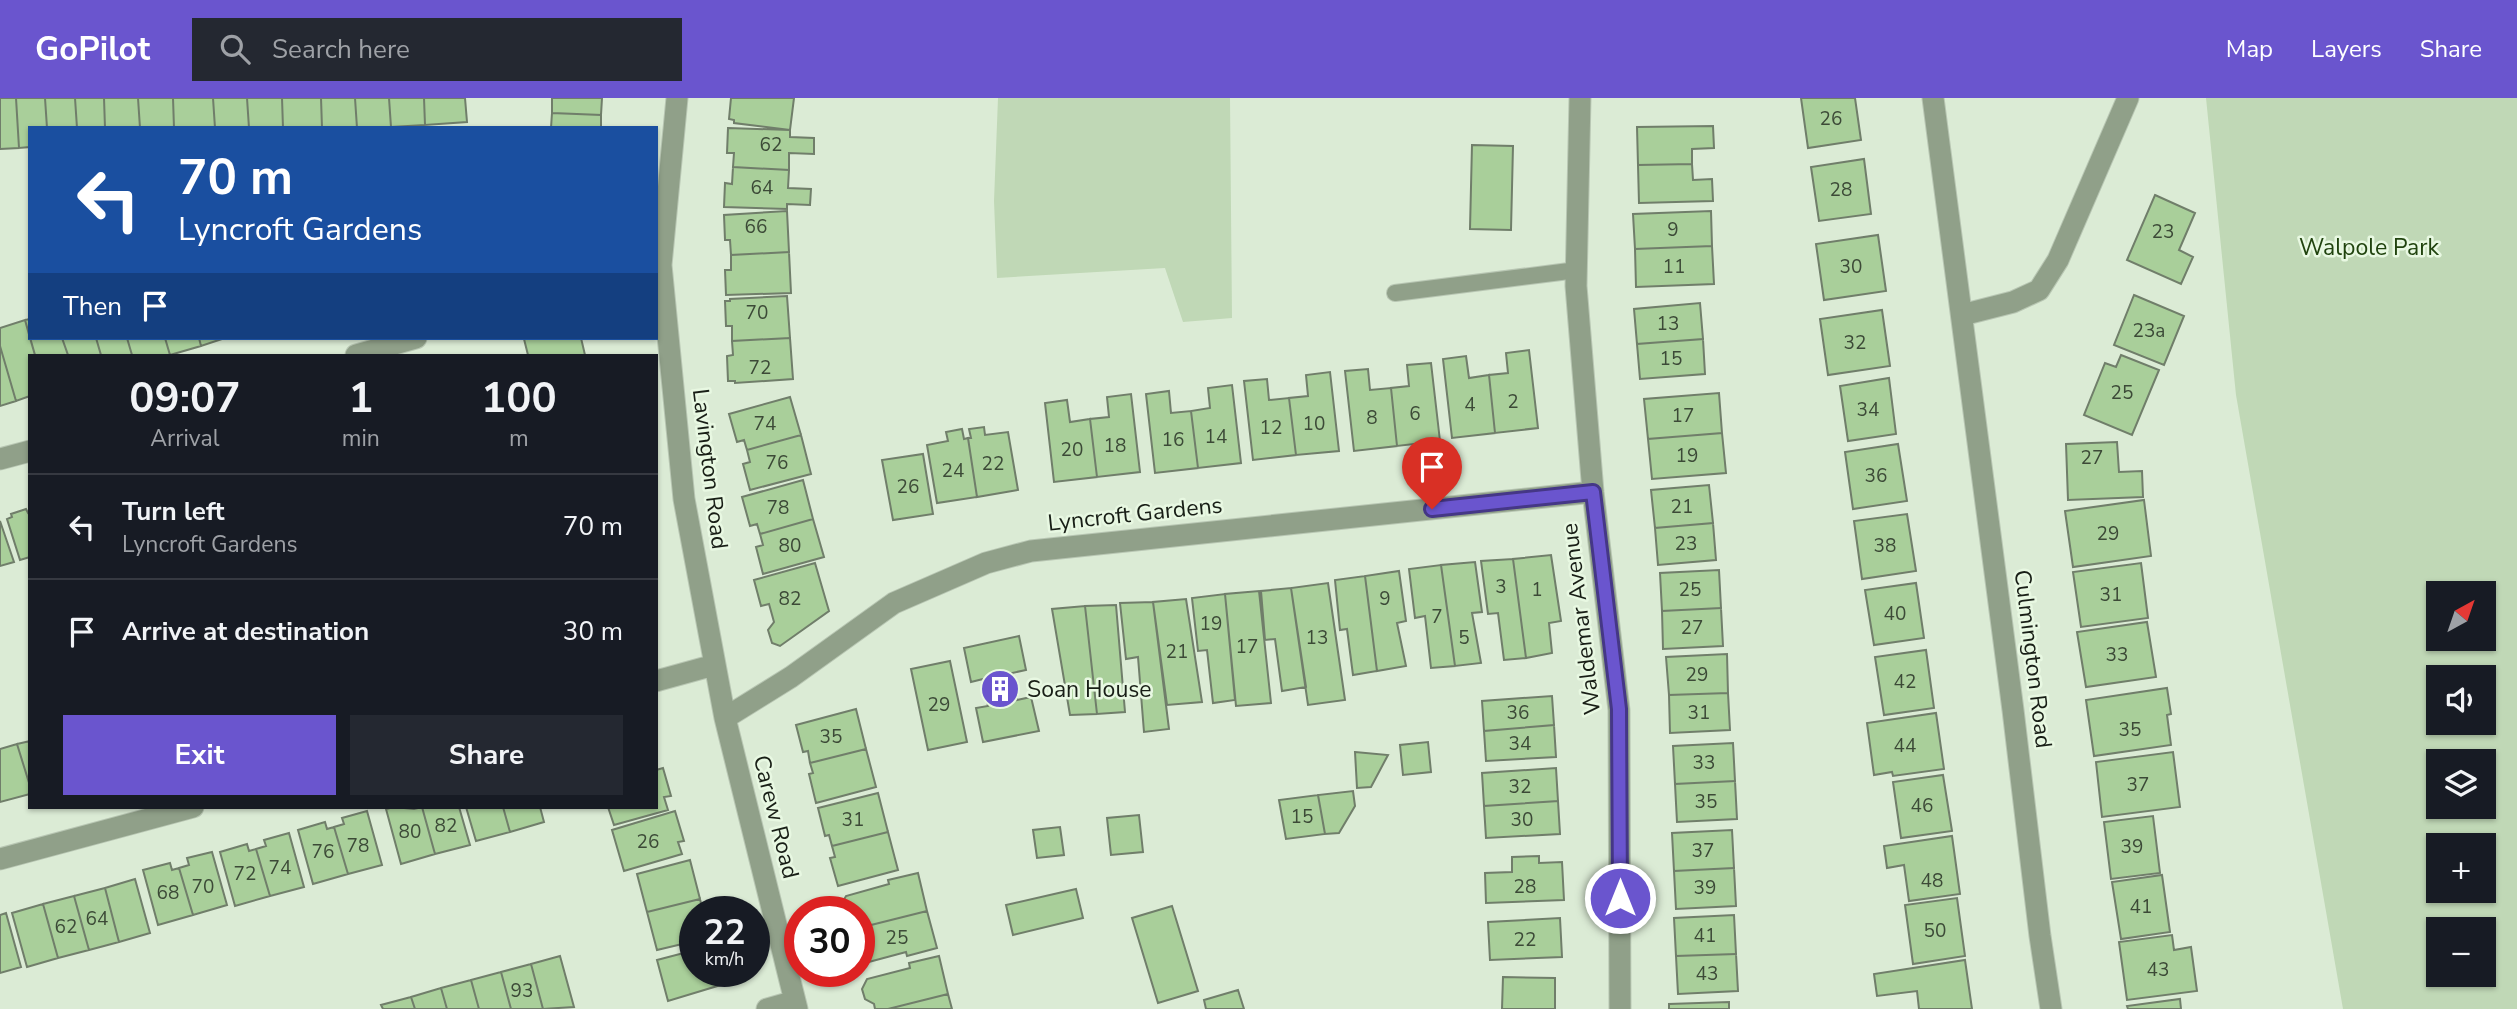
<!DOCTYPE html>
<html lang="en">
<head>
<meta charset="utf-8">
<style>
	:root { --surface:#171b24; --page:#242831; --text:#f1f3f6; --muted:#9ea1a6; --line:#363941; --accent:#6a55ce }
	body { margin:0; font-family:"Nunito Sans",sans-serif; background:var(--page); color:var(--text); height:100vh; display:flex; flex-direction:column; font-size:26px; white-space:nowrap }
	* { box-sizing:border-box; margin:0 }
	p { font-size:23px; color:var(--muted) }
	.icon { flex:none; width:38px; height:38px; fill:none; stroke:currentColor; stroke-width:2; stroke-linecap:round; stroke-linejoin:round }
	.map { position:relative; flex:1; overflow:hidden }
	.details { position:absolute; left:28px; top:256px; width:630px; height:455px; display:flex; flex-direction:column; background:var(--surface); border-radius:0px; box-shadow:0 2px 5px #0004 }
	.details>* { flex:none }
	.top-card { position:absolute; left:28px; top:28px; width:630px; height:214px; border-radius:0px; box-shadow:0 2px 5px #0004; background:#1a4fa0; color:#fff; overflow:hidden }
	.needle { width:46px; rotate:40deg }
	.fabs { position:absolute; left:2426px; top:483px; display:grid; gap:14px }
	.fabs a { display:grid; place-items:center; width:70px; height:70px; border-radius:0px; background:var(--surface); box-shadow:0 2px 5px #0004; font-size:35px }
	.speed { position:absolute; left:679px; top:798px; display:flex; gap:14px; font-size:35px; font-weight:700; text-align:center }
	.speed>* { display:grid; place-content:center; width:91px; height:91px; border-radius:50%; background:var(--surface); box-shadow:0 2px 5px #0004; line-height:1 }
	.speed small { font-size:18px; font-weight:400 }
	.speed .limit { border:10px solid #d22; background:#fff; color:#111 }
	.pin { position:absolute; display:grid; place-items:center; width:60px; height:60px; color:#fff; margin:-72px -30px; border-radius:50% 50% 50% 0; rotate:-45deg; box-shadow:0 0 7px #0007 }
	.pin .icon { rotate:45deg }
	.me { position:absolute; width:77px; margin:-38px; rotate:0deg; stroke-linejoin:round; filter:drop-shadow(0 0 5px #0008) }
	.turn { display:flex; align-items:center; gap:24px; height:147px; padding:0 35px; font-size:32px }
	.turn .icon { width:91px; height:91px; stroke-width:2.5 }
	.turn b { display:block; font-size:49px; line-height:60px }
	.then { display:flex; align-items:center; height:66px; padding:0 35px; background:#0003; gap:14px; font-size:26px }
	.eta { display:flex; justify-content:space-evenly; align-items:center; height:119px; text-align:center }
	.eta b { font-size:42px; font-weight:700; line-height:49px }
	.action { display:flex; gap:14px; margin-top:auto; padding:14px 35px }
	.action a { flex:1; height:80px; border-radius:0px; background:var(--accent); color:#fff; font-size:28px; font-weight:700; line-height:80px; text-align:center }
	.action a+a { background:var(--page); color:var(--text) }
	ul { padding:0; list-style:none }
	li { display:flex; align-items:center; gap:21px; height:105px; padding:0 35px; border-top:2px solid var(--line) }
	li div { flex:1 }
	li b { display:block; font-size:26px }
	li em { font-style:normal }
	header { display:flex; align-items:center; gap:42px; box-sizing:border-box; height:98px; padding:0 35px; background:var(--accent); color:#fff }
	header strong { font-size:33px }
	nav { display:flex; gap:38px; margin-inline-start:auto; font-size:24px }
	.search { width:490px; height:63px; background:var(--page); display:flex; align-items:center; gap:18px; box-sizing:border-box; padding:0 24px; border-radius:0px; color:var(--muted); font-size:26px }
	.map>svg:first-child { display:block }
	.green { fill:#c0d8b6; fill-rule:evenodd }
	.building { fill:#a9cf9a; stroke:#707e6a; stroke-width:2 }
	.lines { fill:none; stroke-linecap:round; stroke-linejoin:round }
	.lane-casing { stroke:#b8c6b3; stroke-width:18 }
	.street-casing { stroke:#b8c6b3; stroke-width:23 }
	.lane { stroke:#90a089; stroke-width:16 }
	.street { stroke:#90a089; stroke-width:21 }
	.route-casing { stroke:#453786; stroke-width:18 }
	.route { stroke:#6a55ce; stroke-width:12 }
	.labels { text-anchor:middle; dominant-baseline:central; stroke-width:5; stroke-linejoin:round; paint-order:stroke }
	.number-label { font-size:19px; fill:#3c4a37 }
	.park-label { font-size:23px; fill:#20430e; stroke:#e8f8e2 }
	.street-label { font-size:23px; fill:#181e16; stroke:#e8f8e2 }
	.poi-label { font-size:23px; fill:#181e16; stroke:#e8f8e2; text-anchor:start }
</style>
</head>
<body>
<header>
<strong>GoPilot</strong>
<div class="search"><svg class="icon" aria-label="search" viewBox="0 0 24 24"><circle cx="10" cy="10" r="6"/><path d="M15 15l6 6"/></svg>Search here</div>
<nav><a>Map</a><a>Layers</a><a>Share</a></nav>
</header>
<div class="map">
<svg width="2517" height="911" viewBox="0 0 2517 911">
	<rect width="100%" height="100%" fill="#dbebd5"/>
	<path class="green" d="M998,0H1230L1232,220L1183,224L1165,170L997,180L994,103Z
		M2206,0H2517V911H2343L2236,297ZM2438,495H2483V541H2438ZM2438,579H2483V625H2438ZM2438,663H2483V709H2438ZM2438,747H2483V793H2438ZM2438,831H2483V877H2438Z"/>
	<path class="building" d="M0,0H16L19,50L0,51Z
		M16,0H45L47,30H30V49L19,50Z
		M45,0H75L77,30H47Z
		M75,0H104L105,30H77Z
		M104,0H138L140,30H105Z
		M138,0H173L174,30H140Z
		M173,0H213L215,30H174Z
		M213,0H247L249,30H215Z
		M247,0H282L283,30H249Z
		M282,0H321L322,30H283Z
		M321,0H355L357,30H322Z
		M355,0H389L391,29L357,30Z
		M389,0H424L425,27L391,29Z
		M424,0H465L467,24L425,27Z
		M552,0H602L601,17L552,15Z
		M731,0H794L790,32L734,25V22L729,21Z
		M1801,0H1855L1861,42L1808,50Z
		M552,15L601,17V30H551Z
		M1713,28L1714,50L1692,51V66L1638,67L1637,29Z
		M728,30L790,32V39L814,40V56L789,55V72L733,69L734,55H727Z
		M1472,47L1513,48L1511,132L1470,131Z
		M1864,61L1871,116L1819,123L1811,69Z
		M1692,66L1693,82L1712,81L1713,103L1639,105L1638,67Z
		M733,69L789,72L788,90L811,91L810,107L787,106V111L724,109L725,85L732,86Z
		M2155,97L2195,115L2179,152L2193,159L2181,186L2127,162Z
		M787,113L789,154L731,157L730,142H725L724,117Z
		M1711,113L1712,148L1635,151L1633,116Z
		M1878,137L1886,193L1824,202L1816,146Z
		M1712,148L1714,186L1636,189L1635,151Z
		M789,154L791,195L726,197L725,172H731V157Z
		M2134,197L2184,218L2164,267L2114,247Z
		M787,198L790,240L732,243V228H726L725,203H730V201Z
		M1700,205L1703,241L1637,246L1634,211Z
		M1882,212L1890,268L1828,277L1820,221Z
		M30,221V240L25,222Z
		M25,222L35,257H30V298L16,303L0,248V230Z
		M30,240H62L68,257H35Z
		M62,240H96L101,257H68Z
		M96,240H127L132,257H101Z
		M127,240H165L170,257H132Z
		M165,240H199L201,248L170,257Z
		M199,240H225L201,248Z
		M530,240H581L585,257H528L524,241Z
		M790,240L793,281L735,285V283H728L727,258L733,257L732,243Z
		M1703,241L1705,276L1640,281L1637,246Z
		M0,248L16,303L0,308Z
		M1529,252L1538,330L1495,335L1489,277L1508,275L1506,255Z
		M2121,257L2159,272L2132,337L2084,317L2105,265L2116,269Z
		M1466,258L1469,280L1489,277L1495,335L1452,340L1443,261Z
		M1431,265L1440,343L1397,348L1391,290L1409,288L1407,267Z
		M1368,271L1370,292L1391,290L1397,348L1354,353L1345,273Z
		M1330,274L1339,353L1296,357L1289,300L1308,298L1306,277Z
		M1889,280L1896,336L1848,343L1840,288Z
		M1267,281L1269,302L1289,300L1296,357L1253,362L1244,283Z
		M1232,287L1241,365L1198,370L1191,313L1210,310L1208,290Z
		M1169,293L1171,315L1191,313L1198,370L1155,375L1146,296Z
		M1719,295L1722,335L1648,341L1644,301Z
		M1131,296L1140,374L1097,379L1090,321L1109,319L1107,299Z
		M790,299L801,337L747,352L744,342L737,344L729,316Z
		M1067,302L1070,324L1090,321L1097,379L1054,384L1045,305Z
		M984,329L985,337L1008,334L1018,392L977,399L968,340H971L969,331Z
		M962,331L964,341L968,340L977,399L937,405L927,347L948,343L946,334Z
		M1722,335L1726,375L1652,381L1648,341Z
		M801,337L811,376L750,392L743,366L750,364L747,352Z
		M2117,344L2119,374L2142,373L2143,399L2068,402L2066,346Z
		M1898,346L1907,403L1853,411L1845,354Z
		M923,356L933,416L893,422L882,362Z
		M803,382L813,421L760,436L757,426L750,428L742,399Z
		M1709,387L1713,425L1655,430L1651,392Z
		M2144,402L2151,458L2073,469L2065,413Z
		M26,411L28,415L30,414V459L20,462L7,421L12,419L11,416Z
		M1907,416L1916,473L1862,481L1854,423Z
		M813,421L824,459L763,476L756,449L763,447L760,436Z
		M0,423L14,464L0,468Z
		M1713,425L1716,462L1658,467L1655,430Z
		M1551,457L1561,523L1549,525L1552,555L1526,560L1513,461Z
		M1513,461L1526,560L1504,562L1498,515L1488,516L1481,463Z
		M1475,464L1482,514L1472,515L1481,565L1455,568L1441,467Z
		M815,465L829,513L780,548L772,545L768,532L774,524L769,506L761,508L754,482Z
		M2141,465L2148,520L2081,529L2073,474Z
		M1441,467L1455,568L1431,570L1425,518L1415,520L1409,471Z
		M1719,472L1721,510L1662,513L1660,475Z
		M1399,473L1406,523L1397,525L1406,568L1377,573L1365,478Z
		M1365,478L1377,573L1353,577L1347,531L1340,532L1335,482Z
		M1328,485L1345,602L1308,607L1291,490Z
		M1916,485L1924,540L1874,547L1865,492Z
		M1291,490L1306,589L1282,593L1275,541L1265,542L1261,493Z
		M1259,493L1271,605L1236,608L1225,496Z
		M1225,496L1235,602L1213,605L1207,552L1198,553L1192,500Z
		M1186,501L1202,604L1167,607L1153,504Z
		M1153,504L1169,631L1144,634L1138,559L1126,561L1120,505Z
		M1116,507L1125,614L1097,616L1085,508Z
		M1085,508L1097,616L1070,617L1052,511Z
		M1721,510L1723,548L1663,551L1662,513Z
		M2147,524L2156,579L2086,589L2077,534Z
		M1019,538L1026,572L1012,575L1017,602L1031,599L1039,633L983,644L976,610L988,608L983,581L971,584L964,550Z
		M1926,552L1934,610L1884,617L1875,559Z
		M1727,556L1728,595L1669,597L1666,559Z
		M950,563L967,644L928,652L911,571Z
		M2167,590L2171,616L2167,617L2171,647L2094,658L2086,602Z
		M1728,595L1730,632L1670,635L1669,597Z
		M1552,598L1554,627L1484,633L1482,603Z
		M856,611L866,651L810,665L808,653L803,654L796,627Z
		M1936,615L1944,671L1893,678L1892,674L1874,677L1867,625Z
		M1554,627L1556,659L1486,663L1484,633Z
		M30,643V688L17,646Z
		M1428,644L1431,674L1403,677L1400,647Z
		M1733,645L1735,683L1675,686L1673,648Z
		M17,646L30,688V696L0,704V651Z
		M866,651L876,689L816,705L809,676L813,675L810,665Z
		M1355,654L1388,657L1371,689L1357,690Z
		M2173,654L2180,709L2102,719L2096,664Z
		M663,670L671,698L664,699L668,712L614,727L608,709H656V672Z
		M1556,670L1558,703L1484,708L1482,675Z
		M1943,677L1952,733L1901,740L1893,684Z
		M1735,683L1737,721L1677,724L1675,686Z
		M1353,693L1355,708L1339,735L1325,736L1318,697Z
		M878,695L888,734L832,748L829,737L825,738L818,710Z
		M1318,697L1325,736L1286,741L1279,702Z
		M1558,703L1560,736L1486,740L1484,708Z
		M394,709L414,711L422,709L435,756L401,766L386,711Z
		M422,709H459L470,747L435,756Z
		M466,709H503L510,734L476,743Z
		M503,709H540L544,724L510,734Z
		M367,713L382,767L348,776L334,729L344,726L342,720Z
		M675,713L684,743L678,744L682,756L624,773L612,732Z
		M1139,717L1143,754L1111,757L1107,720Z
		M2153,718L2160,775L2111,781L2104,724Z
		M325,724L327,731L334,729L348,776L313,786L298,732Z
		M1060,729L1064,757L1037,760L1033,732Z
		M1732,732L1734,770L1674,773L1672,735Z
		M888,734L898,772L838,788L830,760L835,759L832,748Z
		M289,735L304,789L270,798L256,751L266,748L264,742Z
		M1952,738L1960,796L1909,803L1904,767L1887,770L1884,748Z
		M247,746L249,753L256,751L270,798L235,808L220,754Z
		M212,754L227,807L193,817L179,770L189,767L187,760Z
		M1539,758V765L1562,764L1564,802L1486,805L1485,775L1512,774V759Z
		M690,762L700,801L647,814L637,776Z
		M170,765L172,772L179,770L193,817L158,827L143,772Z
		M1734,770L1736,808L1676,811L1674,773Z
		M918,775L927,813L859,830V814H842L841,807L846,798L889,786L888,782Z
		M2162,777L2170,834L2121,841L2112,784Z
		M135,781L150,835L119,844L105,790Z
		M105,790L119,844L89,852L74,798Z
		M1076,791L1083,820L1013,837L1006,807Z
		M74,798L89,852L58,860L43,806Z
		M1957,800L1965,858L1913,866L1905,807Z
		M700,801L703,814H695V843L657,852L647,814Z
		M43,806L58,860L27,869L12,815Z
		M1172,808L1198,893L1158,905L1132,820Z
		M927,813L937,850L907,858L906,854L865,865L864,862L859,860V830Z
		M6,815L21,869L0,875V817Z
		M1734,817L1736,856L1676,858L1674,820Z
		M1560,820L1562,859L1490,862L1488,824Z
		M2172,837L2174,852L2191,849L2197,893L2127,902L2119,844Z
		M695,852V873H720L724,886L668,903L657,862Z
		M1736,856L1738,893L1678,896L1676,858Z
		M560,858L574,909L543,911L531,866Z
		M939,858L948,896L888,911H875L874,906L865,901L862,891L867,881L910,870L909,865Z
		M1965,862L1972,911H1919L1917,893L1877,898L1874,876Z
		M531,866L543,911H511L501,874Z
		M501,874L511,911H479L471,882Z
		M1503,879L1555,880V911H1502Z
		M471,882L479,911H447L441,890Z
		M441,890L447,911H415L411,899Z
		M1238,892L1244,911H1206L1204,902Z
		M948,896L952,911H888Z
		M411,899L415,911H383L381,907Z
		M2180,901L2181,911H2128L2127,908Z
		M1729,904V911H1669V906Z"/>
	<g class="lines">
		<defs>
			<path id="lane" d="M1395,195L1577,172"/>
			<path id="street" d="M677,0L661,167L684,401L725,620L797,911
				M1580,0L1576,188L1593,394L1619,612L1620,911
				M1933,0L2013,612L2040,838L2051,911
				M1962,217L2013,204L2039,192L2058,162L2128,0
				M356,257L416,240
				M0,361L30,353
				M656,583L714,567
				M725,620L791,579L894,505L986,465L1031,453L1593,394
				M0,761L193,709
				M767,911L795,903"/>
		</defs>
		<use href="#lane" class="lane-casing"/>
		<use href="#street" class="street-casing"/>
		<use href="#lane" class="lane"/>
		<use href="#street" class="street"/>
	</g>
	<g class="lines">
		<defs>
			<path id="route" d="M1432,411L1593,394L1619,611L1620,800"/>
		</defs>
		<use href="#route" class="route-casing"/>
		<use href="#route" class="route"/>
	</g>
	<defs>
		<symbol id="building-disc" viewBox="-11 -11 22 22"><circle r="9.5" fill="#6a55ce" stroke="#e8f8e2"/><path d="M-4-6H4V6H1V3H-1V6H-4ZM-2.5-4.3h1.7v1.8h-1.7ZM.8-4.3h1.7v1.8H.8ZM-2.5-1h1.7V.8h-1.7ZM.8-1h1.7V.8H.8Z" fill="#fff"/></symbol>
	</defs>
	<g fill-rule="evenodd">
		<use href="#building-disc" x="978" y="569" width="44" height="44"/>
	</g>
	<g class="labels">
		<g class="number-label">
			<text x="1831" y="21">26</text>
			<text x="771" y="47">62</text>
			<text x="762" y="90">64</text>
			<text x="1841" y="92">28</text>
			<text x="756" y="129">66</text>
			<text x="1673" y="132">9</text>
			<text x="2163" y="134">23</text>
			<text x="1674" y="169">11</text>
			<text x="1851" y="169">30</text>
			<text x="757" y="215">70</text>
			<text x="1668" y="226">13</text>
			<text x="2149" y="233">23a</text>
			<text x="1855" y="245">32</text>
			<text x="1671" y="261">15</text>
			<text x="760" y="270">72</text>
			<text x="2122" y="295">25</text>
			<text x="1513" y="304">2</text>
			<text x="1470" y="307">4</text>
			<text x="1868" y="312">34</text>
			<text x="1415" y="316">6</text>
			<text x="1683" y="318">17</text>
			<text x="1372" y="320">8</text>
			<text x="765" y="326">74</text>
			<text x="1314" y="326">10</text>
			<text x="1271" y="330">12</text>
			<text x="1216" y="339">14</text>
			<text x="1173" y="342">16</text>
			<text x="1115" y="348">18</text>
			<text x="1072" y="352">20</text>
			<text x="1687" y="358">19</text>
			<text x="2092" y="360">27</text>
			<text x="777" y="365">76</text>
			<text x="993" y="366">22</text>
			<text x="953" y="373">24</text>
			<text x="1876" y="378">36</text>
			<text x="908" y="389">26</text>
			<text x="1682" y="409">21</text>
			<text x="778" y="410">78</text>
			<text x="2108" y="436">29</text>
			<text x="1686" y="446">23</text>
			<text x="790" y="448">80</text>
			<text x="1885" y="448">38</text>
			<text x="1501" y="489">3</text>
			<text x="1537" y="492">1</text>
			<text x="1690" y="492">25</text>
			<text x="2111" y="497">31</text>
			<text x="790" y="501">82</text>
			<text x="1385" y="501">9</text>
			<text x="1895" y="516">40</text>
			<text x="1437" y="519">7</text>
			<text x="1211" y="526">19</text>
			<text x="1692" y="530">27</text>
			<text x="1317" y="540">13</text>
			<text x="1464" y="540">5</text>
			<text x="1247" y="549">17</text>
			<text x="1177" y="554">21</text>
			<text x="2117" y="557">33</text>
			<text x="1697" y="577">29</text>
			<text x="1905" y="584">42</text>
			<text x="939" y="607">29</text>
			<text x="1518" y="615">36</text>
			<text x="1699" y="615">31</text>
			<text x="2130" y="632">35</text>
			<text x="831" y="639">35</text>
			<text x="1520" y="646">34</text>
			<text x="1905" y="648">44</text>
			<text x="1704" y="665">33</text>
			<text x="2138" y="687">37</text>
			<text x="1520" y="689">32</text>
			<text x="1706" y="704">35</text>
			<text x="1922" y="708">46</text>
			<text x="1302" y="719">15</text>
			<text x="853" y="722">31</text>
			<text x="1522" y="722">30</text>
			<text x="446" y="728">82</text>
			<text x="410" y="734">80</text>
			<text x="648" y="744">26</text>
			<text x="358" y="748">78</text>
			<text x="2132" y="749">39</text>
			<text x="1703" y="753">37</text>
			<text x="323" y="754">76</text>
			<text x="280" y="770">74</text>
			<text x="245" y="776">72</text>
			<text x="1932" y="783">48</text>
			<text x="203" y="789">70</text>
			<text x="1525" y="789">28</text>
			<text x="1705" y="790">39</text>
			<text x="168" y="795">68</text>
			<text x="2141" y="809">41</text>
			<text x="97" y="821">64</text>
			<text x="66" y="829">62</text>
			<text x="1935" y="833">50</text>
			<text x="1705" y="838">41</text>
			<text x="897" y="840">25</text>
			<text x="1525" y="842">22</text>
			<text x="2158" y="872">43</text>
			<text x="1707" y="876">43</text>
			<text x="522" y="893">93</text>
		</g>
		<g class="park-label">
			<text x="2369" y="149">Walpole Park</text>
		</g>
		<g class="street-label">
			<text transform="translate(710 371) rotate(83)">Lavington Road</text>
			<text transform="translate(1135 416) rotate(-6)">Lyncroft Gardens</text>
			<text transform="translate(1581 521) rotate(-97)">Waldemar Avenue</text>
			<text transform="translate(2033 561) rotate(83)">Culmington Road</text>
			<text transform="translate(776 719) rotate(76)">Carew Road</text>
		</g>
		<g class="poi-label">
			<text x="1027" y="591">Soan House</text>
		</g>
	</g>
</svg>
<div class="fabs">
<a><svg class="needle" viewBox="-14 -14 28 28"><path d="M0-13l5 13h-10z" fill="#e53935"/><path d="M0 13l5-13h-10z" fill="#9ea1a6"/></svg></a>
<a><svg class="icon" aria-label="sound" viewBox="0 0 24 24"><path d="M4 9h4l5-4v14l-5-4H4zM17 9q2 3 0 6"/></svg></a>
<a><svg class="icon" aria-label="layers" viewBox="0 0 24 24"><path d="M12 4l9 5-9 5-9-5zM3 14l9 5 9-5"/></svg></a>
<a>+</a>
<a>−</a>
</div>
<div class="speed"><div>22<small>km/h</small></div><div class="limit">30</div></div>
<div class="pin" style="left:1432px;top:411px;background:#d93025"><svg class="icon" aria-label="arrive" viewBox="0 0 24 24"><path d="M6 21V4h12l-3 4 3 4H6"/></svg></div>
<svg class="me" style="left:1620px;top:800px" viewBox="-20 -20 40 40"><circle r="17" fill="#6a55ce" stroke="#fff" stroke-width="3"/><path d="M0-11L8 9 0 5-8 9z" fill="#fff"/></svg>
<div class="top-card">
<div class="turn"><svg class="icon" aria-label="left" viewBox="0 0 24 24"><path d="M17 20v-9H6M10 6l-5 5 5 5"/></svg><div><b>70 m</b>Lyncroft Gardens</div></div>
<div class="then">Then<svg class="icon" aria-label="arrive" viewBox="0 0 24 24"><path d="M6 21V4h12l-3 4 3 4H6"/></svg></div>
</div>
<section class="details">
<div class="eta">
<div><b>09:07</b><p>Arrival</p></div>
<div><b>1</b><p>min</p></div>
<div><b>100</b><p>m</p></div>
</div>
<ul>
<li><svg class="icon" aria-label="left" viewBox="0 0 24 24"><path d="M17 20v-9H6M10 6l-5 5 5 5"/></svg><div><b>Turn left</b><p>Lyncroft Gardens</p></div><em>70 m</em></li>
<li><svg class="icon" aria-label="arrive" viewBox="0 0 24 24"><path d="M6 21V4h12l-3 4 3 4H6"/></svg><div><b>Arrive at destination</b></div><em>30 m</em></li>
</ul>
<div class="action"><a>Exit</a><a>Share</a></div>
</section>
</div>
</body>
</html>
